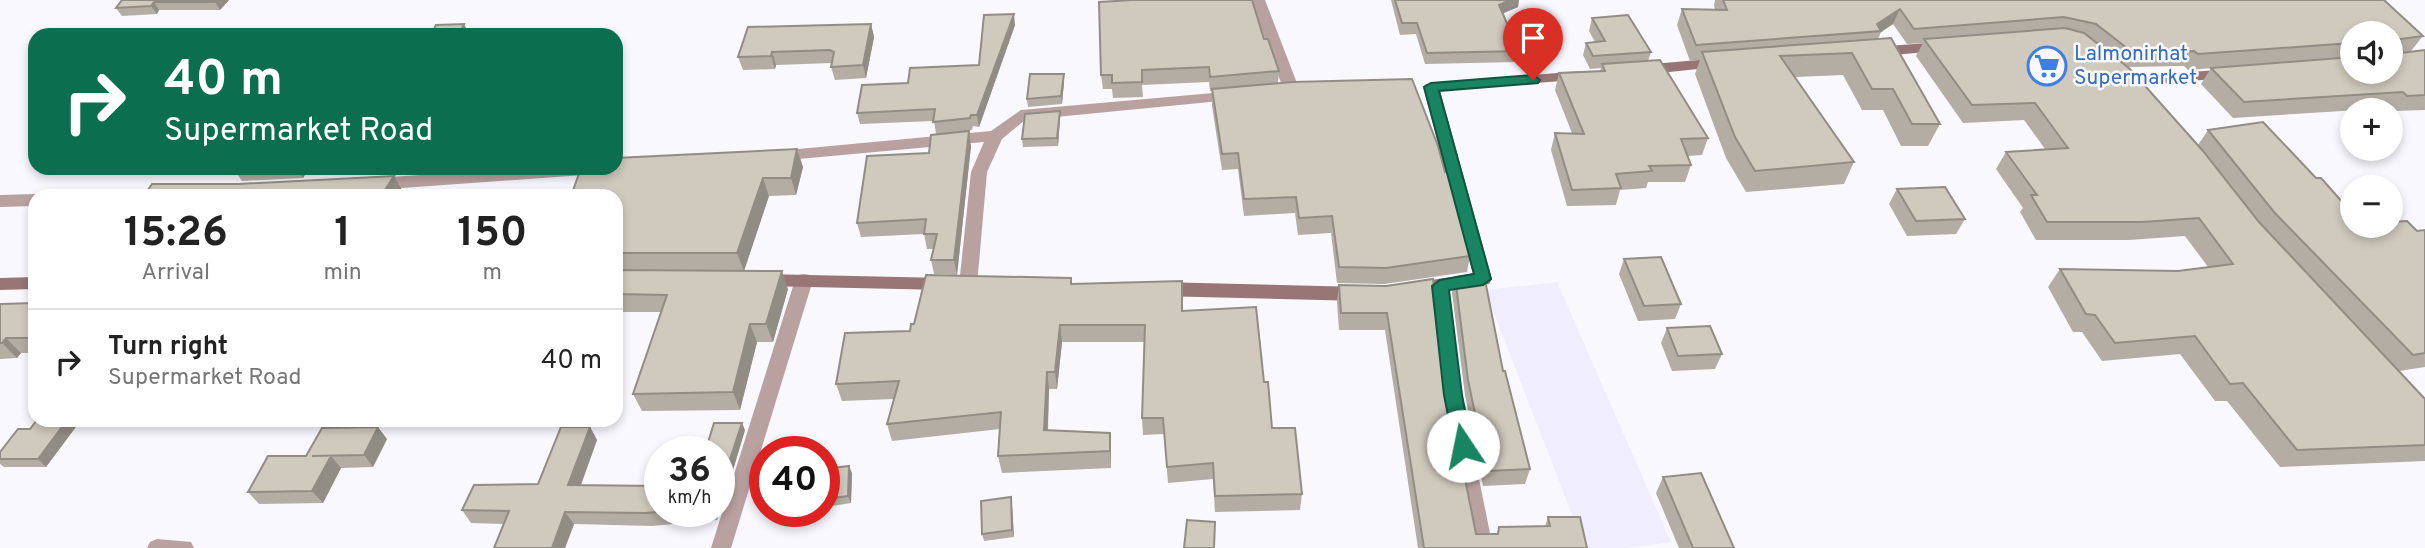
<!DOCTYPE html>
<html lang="en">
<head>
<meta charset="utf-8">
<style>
	:root { --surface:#fff; --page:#f6f6f6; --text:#222; --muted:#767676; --line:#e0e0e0 }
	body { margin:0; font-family:Overpass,sans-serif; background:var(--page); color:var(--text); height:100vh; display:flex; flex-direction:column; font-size:26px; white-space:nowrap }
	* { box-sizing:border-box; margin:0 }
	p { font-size:23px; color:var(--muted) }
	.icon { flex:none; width:38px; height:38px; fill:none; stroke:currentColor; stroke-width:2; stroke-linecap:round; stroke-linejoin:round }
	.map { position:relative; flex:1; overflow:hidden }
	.side { position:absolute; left:28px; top:189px; width:595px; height:238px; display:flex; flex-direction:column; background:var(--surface); border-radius:21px; box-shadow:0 4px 10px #0003 }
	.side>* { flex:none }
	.banner { position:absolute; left:28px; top:28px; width:595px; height:147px; border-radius:21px; box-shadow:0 4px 10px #0003; background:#0b6e4f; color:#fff; overflow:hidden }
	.buttons { position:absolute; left:2340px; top:21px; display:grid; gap:14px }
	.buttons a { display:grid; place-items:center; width:63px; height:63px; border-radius:50%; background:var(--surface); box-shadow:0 4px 10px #0003; font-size:35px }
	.speed { position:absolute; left:644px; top:436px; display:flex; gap:14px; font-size:35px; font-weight:700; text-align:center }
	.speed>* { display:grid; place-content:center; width:91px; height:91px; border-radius:50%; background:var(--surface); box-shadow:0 4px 10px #0003; line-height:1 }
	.speed small { font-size:18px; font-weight:400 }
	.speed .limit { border:10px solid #d22; background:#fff; color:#111 }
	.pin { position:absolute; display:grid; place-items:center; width:60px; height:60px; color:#fff; margin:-72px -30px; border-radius:50% 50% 50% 0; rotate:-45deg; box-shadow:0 0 7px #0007 }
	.pin .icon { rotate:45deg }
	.me { position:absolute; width:77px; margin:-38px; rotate:349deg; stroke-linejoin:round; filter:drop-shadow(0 0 5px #0008) }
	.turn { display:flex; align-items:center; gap:24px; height:147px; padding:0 21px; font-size:32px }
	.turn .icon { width:91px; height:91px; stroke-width:2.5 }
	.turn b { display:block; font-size:49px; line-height:60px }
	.eta { display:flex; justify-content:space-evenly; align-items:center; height:119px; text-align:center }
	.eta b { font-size:42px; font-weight:700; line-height:49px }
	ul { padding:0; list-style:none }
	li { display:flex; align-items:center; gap:21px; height:105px; padding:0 21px; border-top:2px solid var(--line) }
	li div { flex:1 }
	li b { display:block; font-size:26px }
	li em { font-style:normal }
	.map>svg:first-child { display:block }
	.built { fill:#efedfe }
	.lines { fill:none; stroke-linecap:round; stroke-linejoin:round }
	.minor { fill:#b9a1a0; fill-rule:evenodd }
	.tertiary { fill:#b9a1a0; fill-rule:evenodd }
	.secondary { fill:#997676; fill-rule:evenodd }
	.wall { fill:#b3ada3; fill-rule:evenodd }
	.shaded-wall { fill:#928d84 }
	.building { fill:#d0c9bd; stroke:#928d84; stroke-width:2 }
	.route { fill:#188461; stroke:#10563f; stroke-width:2 }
	.labels { text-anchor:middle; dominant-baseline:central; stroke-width:5; stroke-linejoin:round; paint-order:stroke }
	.shop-label { font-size:21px; fill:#366cbe; stroke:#f9f8fe; text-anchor:start }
</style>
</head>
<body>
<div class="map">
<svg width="2425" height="548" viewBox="0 0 2425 548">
	<rect width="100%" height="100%" fill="#f9f8fe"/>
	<path class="built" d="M1557,282L1671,542L1627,548H1585L1485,290Z"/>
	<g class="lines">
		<path class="minor" d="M1251,0H1265L1300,91L1297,94H1287L1284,91Z
			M1236,91L1241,93L1244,96L1241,99L1025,120L1002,139L987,172L977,285L974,290H962L959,285L971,172L984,142L777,161L769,156L777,151L991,131L1021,110Z
			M616,164L620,168L612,173L374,190L366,184L374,178L530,168H616Z
			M168,188L174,190L175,196H118L126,190Z
			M35,194L41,196H35V206L0,207V195Z
			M804,274L810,275L813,280L731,548H711L795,280L798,275Z
			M157,539L191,542L194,548H147L150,542Z"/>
		<path class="tertiary" d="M1440,279L1446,281L1449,286L1462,395L1493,548H1473L1444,395L1431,286L1434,281Z"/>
		<path class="secondary" d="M1941,42L1948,47L1946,50L1874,57L1867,52L1874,47Z
			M1721,58L1726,60L1728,63L1726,66L1641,75L1633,70L1641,65Z
			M2230,69L2238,74L2235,77L2126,87L2118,82L2126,77Z
			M1581,71L1589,76L1586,79L1440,91L1492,279L1489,284L1483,285L1410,297L1404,295L1401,290L1404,285L1410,283L1473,274L1423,87L1426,84Z
			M763,274L945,278L951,279L954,284L951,289L945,290L763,286L757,285L754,280L757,275Z
			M35,277V289L0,290V278Z
			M1158,282L1361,287L1367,289L1370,294L1367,299L1361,301L1158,296L1152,294L1149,289L1152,284Z"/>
	</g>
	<path class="wall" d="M122,0H229L220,10H159L157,14L122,16L116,8Z
		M1391,0H1519L1518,7L1503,13L1519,51L1517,62L1425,64L1416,34L1400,35Z
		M1715,0H2384L2423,36L2411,51L2425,50V110L2394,111L2390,108L2233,118L2201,84L2211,68L2352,57L2188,70L2184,66L2128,67L2198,145L2208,130L2352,226L2417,231L2425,230V367L2399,371L2425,399V461L2280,467L2227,401H2215L2180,354L2102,361L2082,332H2073L2048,287L2060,269L2178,271L2208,267L2185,236L2129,240H2036L2020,212L2023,208L1996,169L2006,152L2045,149L2024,120L1963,123L1916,56L1923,43L1907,44L1893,24L1881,32L1878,39L1940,124L1928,146H1901L1883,110H1862L1843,75L1795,77L1854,162L1844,184L1746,192L1726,158L1695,74L1700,60L1690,61L1677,25L1682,9L1715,10L1714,5ZM2352,33H2390L2352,72Z
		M1592,18L1651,52L1648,61L1708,138L1702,155L1688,156L1691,165L1685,182H1648L1646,188L1620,190L1616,205L1567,206L1551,150L1555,133H1572L1555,90L1559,73L1600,71L1601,68L1590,69L1583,55L1586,43L1595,42L1589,31Z
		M871,24L874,37L866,78L835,80L831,67L832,63L776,65L775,69L743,70L738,57Z
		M1015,25L979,127L973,126L972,130L936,134L934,121L860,124L857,113L979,65Z
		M1264,39L1279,71L1278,83L1445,172L1470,256L1467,272L1384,284L1337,283L1331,233L1298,235L1295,213L1244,216L1238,169L1222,170L1212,106V91H1210L1209,82L1142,85L1143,97L1113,98L1112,89H1103L1101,75Z
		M1064,82L1062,104L1028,107L1027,99Z
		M1060,111V119L1058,146L1023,147L1022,139Z
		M971,146L957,275L934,274L931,260L934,249H927L924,234L861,237L857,223L929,153Z
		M797,149L803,167L796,195L769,196L744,271L788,289L773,342H757L740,410L642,411L633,394L661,312H616V196Z
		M233,168H309L303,178L242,181Z
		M1897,189L1965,219L1956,234L1907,236L1889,204Z
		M1624,259L1681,304L1675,319L1638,321L1619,274Z
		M1455,277L1503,371L1530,469L1525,484L1483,486L1465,395L1452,293Z
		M1072,284L1182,311L1264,382L1272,428L1302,494L1300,510L1215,512L1213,479L1168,483L1164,434L1143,435L1142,418L1144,342H1062L1057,389H1049L1048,431L1111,450V468L1002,473L998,456L1000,429L892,441L887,424L894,399L842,401L836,384L910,331Z
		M1339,285L1386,286L1445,378L1476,534H1497L1499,527L1545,526L1548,517L1587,548H1418L1385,330H1339L1337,302Z
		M35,303V353H21L17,358L0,359V304Z
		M1667,328L1722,354L1715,369L1672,371L1661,343Z
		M37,420H81L46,467H4L0,464V452L30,429Z
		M590,427L597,440L581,485L660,511H719L723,499L717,520L652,526L574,524L565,548H494L504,524L471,523L462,510L538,484Z
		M745,430L733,470H719V452Z
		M387,439L373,467L341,468L323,503L259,504L248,492L306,456Z
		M825,469L852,473L851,503L826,507L824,501Z
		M1663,477L1734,548H1679L1656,493Z
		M1011,497L1012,505L1014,537L984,541L982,534Z"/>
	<path class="shaded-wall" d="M217,0H229L220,10L215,2Z
		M1510,0H1519L1518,7L1497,16L1499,5Z
		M154,2L159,10L157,14L151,6Z
		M1900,9L1893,24L1881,32L1877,24Z
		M1014,14L1015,25L979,127L977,115Z
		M464,24L468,32L467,35H459Z
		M871,24L874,37L866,78L863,65Z
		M772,52L776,65L775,69L771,56Z
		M1064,74V82L1062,104L1061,96Z
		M1060,111V119L1058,146L1057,138Z
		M969,131L971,146L957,275L954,260Z
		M797,149L803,167L796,195L791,178Z
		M297,168H309L303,178Z
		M394,176L402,190L399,196H381Z
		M763,178L769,196L744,271L737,253Z
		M782,271L788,289L773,342L766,324Z
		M750,324L757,342L740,410L733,392Z
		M1060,325L1062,342L1057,389L1055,372Z
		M6,338L21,353L17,358L2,343Z
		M1047,372L1049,389L1047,447L1044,430Z
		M67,420H81L46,467L38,459Z
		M742,423L745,430L733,470L729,462Z
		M378,427L387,439L373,467L364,455Z
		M590,427L597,440L576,498L568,485Z
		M1110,433L1111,450V468L1110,451Z
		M331,456L341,468L323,503L312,491Z
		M849,466L852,473L851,503L848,496Z
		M719,491L723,499L717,520L713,511H719Z
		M1011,497L1012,505L1014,537L1012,530Z
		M565,512L574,524L565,548H552Z"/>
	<path class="building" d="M122,0H217L215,2H154L151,6L116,8Z
		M1132,0H1252L1264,39H1268L1279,71L1210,77L1209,67L1142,70V82L1112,83V75H1101L1099,2Z
		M1395,0H1510L1499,5L1519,51L1427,53L1417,23H1402Z
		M1723,0H2384L2423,36L2400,39L2401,53L2425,50V95L2407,96L2403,92L2244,102L2211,68L2352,57V72H2390V33H2352V43L2198,54L2194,51L2132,52L2096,24L2064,17L1914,29L1900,9L1877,24L1881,31L1696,45L1682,9L1727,10Z
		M1014,14L977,115H971L970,118L933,122L935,109L857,113L862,85L908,83L910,68L979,65L984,15Z
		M1628,15L1651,52L1593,56L1586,43L1605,41L1592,18Z
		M464,24L459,35H431L436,25Z
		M871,24L863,65L831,67L834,52L830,50L772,52L771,56L738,57L748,27Z
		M2065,28L2084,33L2130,69L2203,151L2259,222L2425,399V445L2297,450L2243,383L2230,384L2195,336L2115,343L2095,315L2086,314L2060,269L2178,271L2233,264L2199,218L2142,222H2047L2031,195H2037L2006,152L2068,148L2035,103L1972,105L1924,39Z
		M1891,38L1940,124H1912L1893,89H1872L1852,53L1780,56L1854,162L1755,171L1735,137L1702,52Z
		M1660,60L1708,138L1681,139L1691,165L1649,166L1652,171L1616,174L1621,188L1572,190L1555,133L1584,134L1559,73L1605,71L1602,64Z
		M1030,74H1064L1061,96L1027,99Z
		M1412,79L1438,146L1445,172L1449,171L1470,256L1386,268L1339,267L1332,216L1299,218L1296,197L1244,199L1238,153L1222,154L1212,89L1293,82Z
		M1060,111L1057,138L1022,139L1025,114Z
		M2263,122L2316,178H2321L2352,213V226H2390V222L2407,221L2417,231L2425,230V353L2413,355L2274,212L2208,130Z
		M969,131L954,260H931L937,234H924L926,219L857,223L867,156L929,153L931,135Z
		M797,149L791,178H763L737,253H616V196H571L581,168H616V158Z
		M394,176L381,196H144L152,184H238Z
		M1945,187L1965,219L1916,221L1897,189Z
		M1661,257L1681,304L1644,306L1624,259Z
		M616,270L782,271L766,324H750L733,392L633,394L667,295L616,294Z
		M1475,274L1476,280H1485L1503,371H1505L1530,469L1487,471L1468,380L1455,277Z
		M926,275L1071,278V284L1182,281V311L1256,307L1264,382H1268L1272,428H1295L1302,494L1215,496L1213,463L1167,467L1163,418H1142L1145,325H1060L1055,372H1047L1044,430L1110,433V451L998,456L1001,412L887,424L899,381L836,384L845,333L910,331L911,324H914Z
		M1433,279L1445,378L1476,534H1498L1499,527L1550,526L1548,517H1580L1587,548H1424L1387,313H1341L1339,285L1386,286Z
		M35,303V338H6L2,343H0V304Z
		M1710,326L1722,354L1678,356L1667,328Z
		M37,420H67L38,459H0V452L18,429H30Z
		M714,423H742L729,462H719V452H705Z
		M378,427L364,455L312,456H331L312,491L248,492L268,456H306L322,428Z
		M561,427H590L568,485L660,486V511H670L645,513L565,512L552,548H494L509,511L462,510L474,485L538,484Z
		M849,466L848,496L824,499L825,469Z
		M1701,473L1734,548H1693L1663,477Z
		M1011,497L1012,530L982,534L981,501Z
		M1187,520L1215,522L1214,548H1184Z"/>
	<path class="route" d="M1533,75L1540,80L1538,83L1439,91L1491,279L1483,285L1449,290L1462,395L1472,446L1469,451L1463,453L1457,451L1454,446L1444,395L1432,286L1440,280L1474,274L1424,87L1431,83Z"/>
	<defs>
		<symbol id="supermarket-ring" viewBox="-11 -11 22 22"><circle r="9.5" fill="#f9f8fe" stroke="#3f7fe0" stroke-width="1.5"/><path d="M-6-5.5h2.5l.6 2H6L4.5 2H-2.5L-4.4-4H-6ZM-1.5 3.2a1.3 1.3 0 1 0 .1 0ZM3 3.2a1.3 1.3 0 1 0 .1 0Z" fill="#3f7fe0"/></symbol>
	</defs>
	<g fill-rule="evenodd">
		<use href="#supermarket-ring" x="2025" y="44" width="44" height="44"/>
	</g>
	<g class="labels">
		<g class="shop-label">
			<text x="2074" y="54">Lalmonirhat<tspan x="2074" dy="24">Supermarket</tspan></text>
		</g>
	</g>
</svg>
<div class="buttons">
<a><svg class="icon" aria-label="sound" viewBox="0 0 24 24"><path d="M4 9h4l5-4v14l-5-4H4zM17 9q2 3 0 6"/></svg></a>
<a>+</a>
<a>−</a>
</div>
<div class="speed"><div>36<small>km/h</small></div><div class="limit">40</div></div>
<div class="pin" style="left:1533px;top:80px;background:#d93025"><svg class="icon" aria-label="arrive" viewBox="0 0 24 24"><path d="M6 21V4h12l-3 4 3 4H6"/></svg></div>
<svg class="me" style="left:1463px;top:446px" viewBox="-20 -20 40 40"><circle r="19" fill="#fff"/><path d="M0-13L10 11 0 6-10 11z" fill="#188461"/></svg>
<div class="banner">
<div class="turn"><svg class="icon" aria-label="right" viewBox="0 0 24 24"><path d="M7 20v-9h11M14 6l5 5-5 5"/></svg><div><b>40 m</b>Supermarket Road</div></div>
</div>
<section class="side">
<div class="eta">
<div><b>15:26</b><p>Arrival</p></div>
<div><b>1</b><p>min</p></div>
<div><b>150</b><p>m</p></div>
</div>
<ul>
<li><svg class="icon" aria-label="right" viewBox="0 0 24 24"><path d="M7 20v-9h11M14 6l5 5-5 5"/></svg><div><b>Turn right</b><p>Supermarket Road</p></div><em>40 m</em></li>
</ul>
</section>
</div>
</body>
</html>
